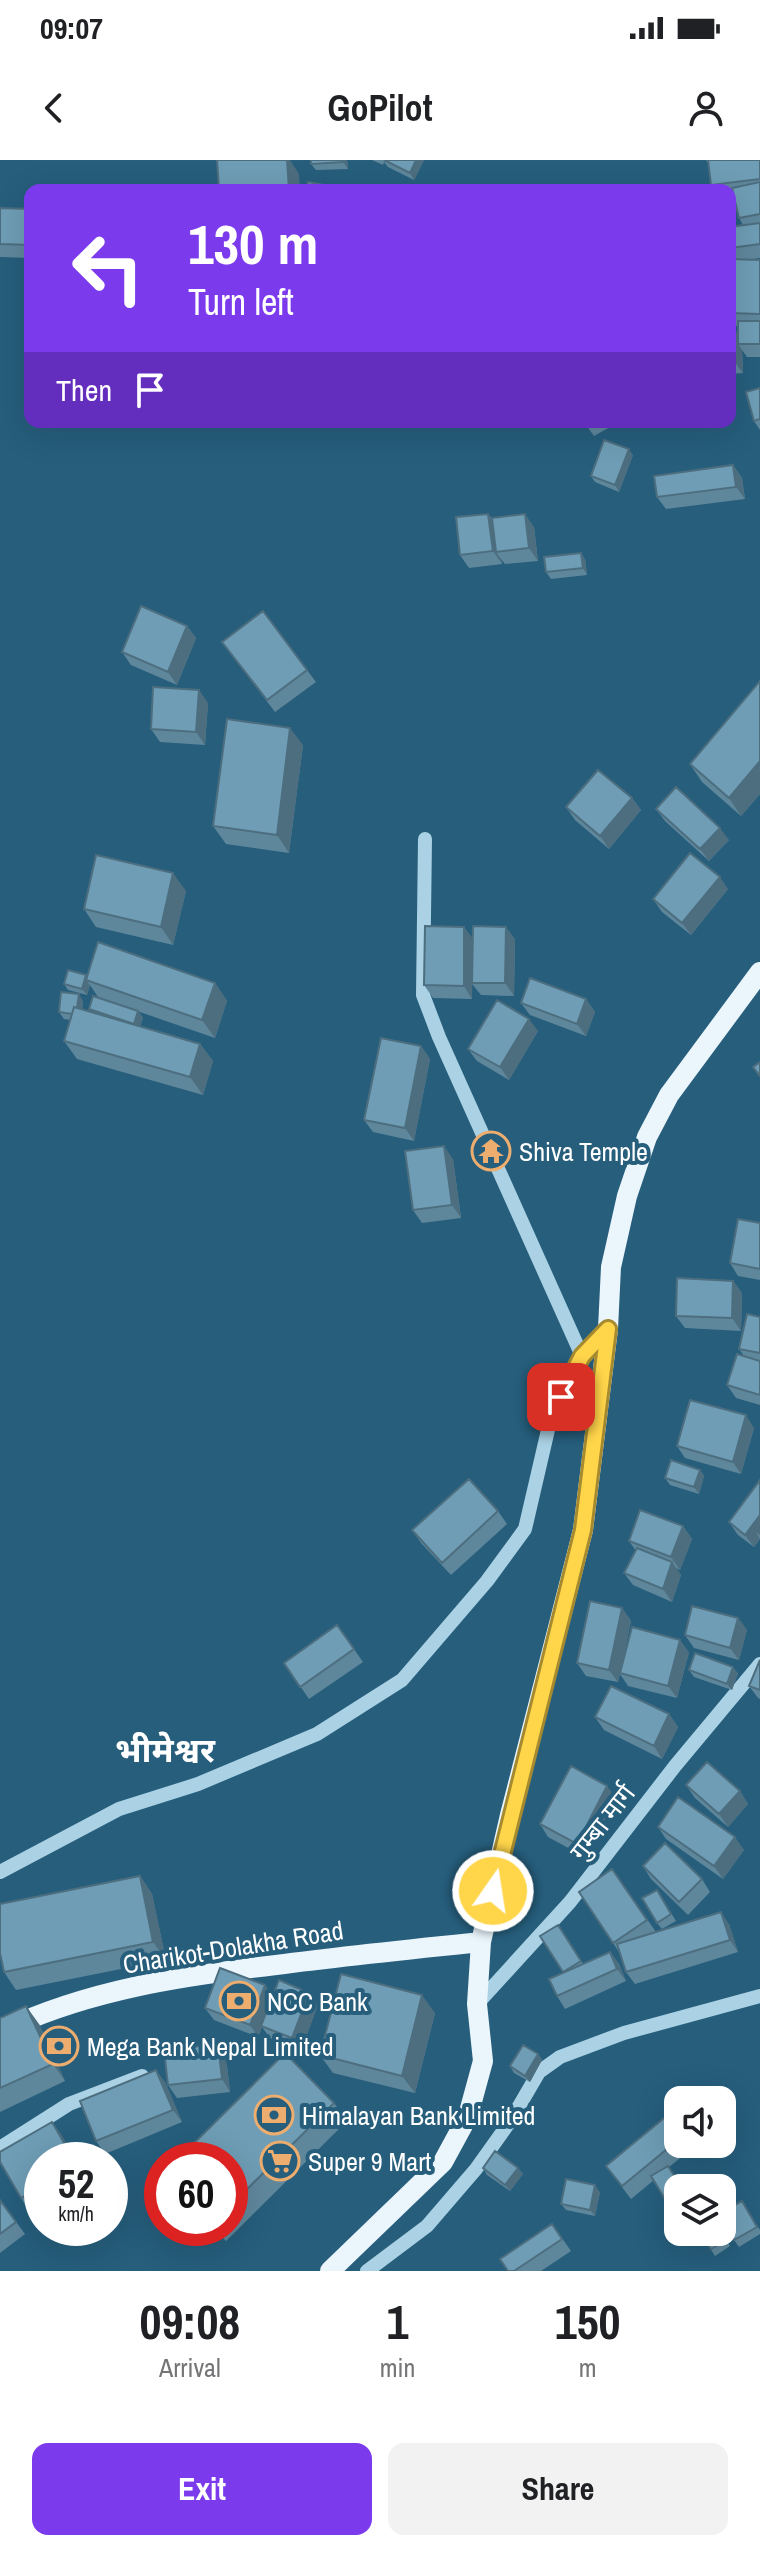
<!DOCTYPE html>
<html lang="en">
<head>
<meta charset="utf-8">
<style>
	:root { --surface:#fff; --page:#f2f2f2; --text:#202124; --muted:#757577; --accent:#7c3aed }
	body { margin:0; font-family:"Archivo Narrow","Noto Sans Devanagari",sans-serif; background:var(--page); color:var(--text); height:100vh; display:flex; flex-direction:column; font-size:30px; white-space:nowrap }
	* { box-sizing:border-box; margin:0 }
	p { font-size:26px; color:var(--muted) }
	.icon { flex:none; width:44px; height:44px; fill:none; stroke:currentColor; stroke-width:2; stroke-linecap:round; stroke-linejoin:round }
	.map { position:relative; height:2111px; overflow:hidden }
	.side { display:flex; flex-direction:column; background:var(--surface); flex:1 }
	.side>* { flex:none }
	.hud { position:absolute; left:24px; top:24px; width:712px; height:244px; border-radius:16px; box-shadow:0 8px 32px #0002; background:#7c3aed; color:#fff; overflow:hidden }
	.fabs { position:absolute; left:664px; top:1926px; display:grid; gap:16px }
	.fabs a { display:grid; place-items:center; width:72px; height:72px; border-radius:16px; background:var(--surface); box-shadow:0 8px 32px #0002; font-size:40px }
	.speed { position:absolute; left:24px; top:1982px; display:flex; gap:16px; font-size:40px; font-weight:700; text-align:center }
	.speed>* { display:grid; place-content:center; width:104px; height:104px; border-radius:50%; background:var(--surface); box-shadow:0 8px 32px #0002; line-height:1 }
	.speed small { font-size:20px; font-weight:400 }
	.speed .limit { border:12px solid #d22; background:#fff; color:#111 }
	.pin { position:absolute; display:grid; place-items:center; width:68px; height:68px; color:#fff; margin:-34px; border-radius:16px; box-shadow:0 4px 12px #0006 }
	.me { position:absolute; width:88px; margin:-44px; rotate:13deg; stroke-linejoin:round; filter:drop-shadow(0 0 6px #0008) }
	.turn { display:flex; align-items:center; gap:28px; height:168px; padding:0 32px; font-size:36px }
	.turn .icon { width:104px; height:104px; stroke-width:2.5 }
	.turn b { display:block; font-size:56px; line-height:68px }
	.then { display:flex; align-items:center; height:76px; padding:0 32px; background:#0003; gap:16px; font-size:30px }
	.eta { display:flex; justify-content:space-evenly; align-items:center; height:136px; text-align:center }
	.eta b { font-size:48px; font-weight:800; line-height:56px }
	.cta { display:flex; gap:16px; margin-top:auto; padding:16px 32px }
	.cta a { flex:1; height:92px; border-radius:16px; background:var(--accent); color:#fff; font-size:32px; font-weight:800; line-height:92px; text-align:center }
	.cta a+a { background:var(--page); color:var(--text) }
	.status { display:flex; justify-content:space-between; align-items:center; height:56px; padding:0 40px; background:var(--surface); direction:ltr }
	.status svg { height:22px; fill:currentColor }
	header { display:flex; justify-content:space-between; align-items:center; height:104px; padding:0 32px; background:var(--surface); font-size:36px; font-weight:800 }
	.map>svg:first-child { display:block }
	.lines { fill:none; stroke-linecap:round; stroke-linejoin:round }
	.minor { stroke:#aad1e4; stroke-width:14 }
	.major { stroke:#eaf5fc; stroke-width:20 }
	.wall { fill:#5f879c; fill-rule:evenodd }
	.shaded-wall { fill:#4d6e7f }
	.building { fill:#6e9db5; stroke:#4d6e7f; stroke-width:2 }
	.route-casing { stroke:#a68a30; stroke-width:20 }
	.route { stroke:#ffd54a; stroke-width:14 }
	.labels { text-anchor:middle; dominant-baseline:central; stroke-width:8; stroke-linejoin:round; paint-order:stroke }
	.poi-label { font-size:26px; fill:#fff; stroke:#265e7c; text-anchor:start }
	.street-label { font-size:26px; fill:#fff; stroke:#265e7c }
	.district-label { font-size:34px; font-weight:bold; fill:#fff; stroke:#265e7c }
</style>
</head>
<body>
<div class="status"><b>09:07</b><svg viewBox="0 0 49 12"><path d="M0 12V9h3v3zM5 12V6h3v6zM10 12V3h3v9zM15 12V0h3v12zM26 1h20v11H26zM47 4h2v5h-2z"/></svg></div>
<header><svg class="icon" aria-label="back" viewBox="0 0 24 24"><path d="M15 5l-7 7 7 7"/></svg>GoPilot<svg class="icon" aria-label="person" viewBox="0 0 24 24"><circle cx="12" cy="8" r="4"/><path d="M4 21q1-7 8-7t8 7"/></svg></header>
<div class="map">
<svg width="760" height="2111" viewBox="0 0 760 2111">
	<rect width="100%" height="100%" fill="#265e7c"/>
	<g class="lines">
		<path class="minor" d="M425,679L423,835L439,877L582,1196
			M0,1712L119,1649L198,1624L317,1574L402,1520L487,1421L525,1369L551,1257L582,1196L608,1169
			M477,1844L570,1742L675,1606L760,1504
			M0,1991L3,1986L69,1944L142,1916
			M367,2111L427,2066L476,2009L511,1960L539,1912L560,1897L624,1873L760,1836"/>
		<path class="major" d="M0,1872C86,1830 182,1816 276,1805C344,1796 413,1789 481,1782
			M330,2111L443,2002L468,1956L483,1901L477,1844L481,1782L510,1655L583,1370L608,1169L611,1107L627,1036L647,977L669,935L760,812"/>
	</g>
	<path class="wall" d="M347,0L348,9L316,10L311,4Z
		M372,0H424L414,20L388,7L384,2L383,5Z
		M706,0H760V98L746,100H760V197H747L742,190L743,213L730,214V168L738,174V166L730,165V99H735L730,92V30H696L714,29L711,25L708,3ZM736,47L739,58L743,65L734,66Z
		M0,48L30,49V98L0,97Z
		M760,228V270L754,261Z
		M584,262H616L617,263L594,276Z
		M633,295L619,332L595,322L591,316Z
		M733,305L742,318L745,339L666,349L657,337Z
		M488,354L493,360L534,367L538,401L505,404L501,399L502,404L469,408L460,395Z
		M585,399L587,415L551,419L546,412Z
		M187,466L196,478L177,525L131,505L122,492Z
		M222,482L307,510L316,522L275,552Z
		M760,521V634L741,656L702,622L690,604Z
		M208,543L205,585L160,582L151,569Z
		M303,585L289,693L226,684L213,666Z
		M632,638L641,650L609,689L575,660L566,647Z
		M656,649L729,680L709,701L665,661Z
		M728,729L691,775L662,752L653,739Z
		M186,731L173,785L96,767L84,749Z
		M464,767L472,778L515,779L514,836L481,835L472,824V839L433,838L424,825Z
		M86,815L215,823L227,841L215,878L108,841L138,851L143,858L140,866L200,884L213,901L203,935L77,899L64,881L70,860L64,859L59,852L83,841L82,850L92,853L89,849L98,837L90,825L87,835L68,830L64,824Z
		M586,839L595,852L586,876L530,855L521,843Z
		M538,871L509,920L477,901L468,889Z
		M421,886L430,899L414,981L373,972L364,960Z
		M453,999L461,1058L422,1063L413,1050Z
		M760,1063V1120L738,1116L730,1103Z
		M733,1121L742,1133L741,1171L685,1168L676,1156Z
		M760,1157V1245L736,1238L727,1225L744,1196L739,1189Z
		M754,1268L741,1314L685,1298L677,1286Z
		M700,1310L704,1316L699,1334L670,1325L665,1318Z
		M760,1320V1379L754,1387L738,1375L729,1362Z
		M498,1351L507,1364L451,1415L421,1383L412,1370Z
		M683,1366L692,1379L680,1410L676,1408L681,1415L672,1442L633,1425L624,1413L636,1391L629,1381Z
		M622,1448L631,1461L622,1504L689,1492L677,1538L628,1526L620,1514L618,1522L586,1516L577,1503Z
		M738,1458L747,1470L739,1500L694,1488L685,1475Z
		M337,1465L363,1502L309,1539L284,1503Z
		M760,1500V1539L758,1538L749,1526Z
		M689,1510L738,1513L732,1530L694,1517Z
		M669,1554L678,1567L662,1599L604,1570L595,1557Z
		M686,1625L740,1631L748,1644L728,1667L695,1638Z
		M616,1638L585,1697L548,1677L540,1664Z
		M658,1667L744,1690L723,1719L666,1679Z
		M643,1706L702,1719L710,1732L688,1755L651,1719Z
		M612,1709L656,1772L729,1764L738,1792L635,1824L626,1812L619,1792L579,1732Z
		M140,1716L152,1734L166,1800L16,1830L4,1812Z
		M657,1730L676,1761L662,1769L657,1763Z
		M558,1765L583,1804L610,1792L619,1804L626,1821L565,1849L557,1836L564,1813Z
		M265,1825L273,1837L318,1845L301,1890L270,1878L262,1867L258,1877L214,1860L205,1848Z
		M435,1853L415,1933L333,1913L320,1895Z
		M0,1858L39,1864L65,1921L0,1952Z
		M218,1884L226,1897L230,1932L177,1938L168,1925Z
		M538,1894L542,1900L530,1922L514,1913L510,1906Z
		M165,1922L182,1962L105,1994L96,1981Z
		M334,1943L347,1961L226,2081L213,2068H230V2000Z
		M52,1962L76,2000H42V2043L29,2051L21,2038L0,2002V1992Z
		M678,1965V1984H692L694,1987L669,2007L678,2028V2040L670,2046L654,2020L631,2039L606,2006Z
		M483,2008H518L523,2014L510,2031L487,2015Z
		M600,2032L595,2056L566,2050L561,2044Z
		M0,2040L25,2074L0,2093Z
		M746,2048L760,2070V2074L739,2087L734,2080Z
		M552,2064L571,2091L541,2111H508Z
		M722,2072L730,2086L715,2096L700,2073Z"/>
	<path class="shaded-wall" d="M287,0H290L299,14L300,30H289Z
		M343,0H347L348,9L343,2Z
		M416,0H424L414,20L410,13Z
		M730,33L737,43L733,75L730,71Z
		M733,168L742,180L738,184L742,190L743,213L734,201Z
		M629,289L633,295L619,332L615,325Z
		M733,305L742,318L745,339L736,327Z
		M488,354L497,366L496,392L501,399L502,404L493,391Z
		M525,354L534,367L538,401L529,388Z
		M581,393L585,399L587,415L583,408Z
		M187,466L196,478L177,525L168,512Z
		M199,530L208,543L205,585L196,572Z
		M290,568L303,585L289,693L277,675Z
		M760,601V634L741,656L729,638Z
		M632,638L641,650L609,689L600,676Z
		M720,668L729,680L709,701L700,689Z
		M173,713L186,731L173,785L161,767Z
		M720,717L728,729L691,775L682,763Z
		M464,767L473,779L472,839L464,826Z
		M506,767L515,779L514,836L505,823Z
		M86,815V820L90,825L87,835L82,829Z
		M215,823L227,841L215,878L202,860Z
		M79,834L83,841L81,861L76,854Z
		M586,839L595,852L586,876L577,864Z
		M138,851L143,858L139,870L134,864Z
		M529,859L538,871L509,920L500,907Z
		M200,884L213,901L203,935L190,917Z
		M421,886L430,899L414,981L405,968Z
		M444,986L453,999L461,1058L452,1045Z
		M733,1121L742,1133L741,1171L732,1158Z
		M746,1255L754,1268L741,1314L733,1302Z
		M700,1310L704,1316L699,1334L694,1327Z
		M760,1355V1375L756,1372L760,1379L754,1387L745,1375Z
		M683,1366L692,1379L680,1410L671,1397Z
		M672,1402L681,1415L672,1442L663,1429Z
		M622,1448L631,1461L618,1522L609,1510Z
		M738,1458L747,1470L739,1500L730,1488Z
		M680,1480L689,1492L677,1538L668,1526Z
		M733,1507L738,1513L732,1530L727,1524Z
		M669,1554L678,1567L662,1599L654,1586Z
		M607,1626L616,1638L585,1697L577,1684Z
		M740,1631L748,1644L728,1667L719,1654Z
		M735,1677L744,1690L723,1719L714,1706Z
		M140,1716L152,1734L166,1800L153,1782Z
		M721,1752L729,1764L738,1792L730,1780Z
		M610,1792L619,1804L626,1821L617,1809Z
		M265,1825L274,1838L258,1877L250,1865Z
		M309,1833L318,1845L301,1890L292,1878Z
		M422,1835L435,1853L415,1933L402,1916Z
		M26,1846L39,1864L65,1921L53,1904Z
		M218,1884L226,1897L230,1932L222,1919Z
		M538,1894L542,1900L530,1922L525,1916Z
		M156,1910L165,1922L182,1962L173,1950Z
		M52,1962L61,1974L76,2000H74Z
		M518,2008L523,2014L510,2031L505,2025Z
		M595,2025L600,2032L595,2056L590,2050Z"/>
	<path class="building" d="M217,0H287L289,30H219Z
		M311,0H343V2L311,4Z
		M384,0H416L410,13Z
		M708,0H760V19L711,25Z
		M308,22L350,30H306Z
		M760,22V54L739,58L732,28Z
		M696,27L727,30H696Z
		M0,48L30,49V85L0,84Z
		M760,63V84L730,88V67Z
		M730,99L760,100V154L730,153Z
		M738,161H760V184H738Z
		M730,168H733L734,201H730Z
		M760,228V259L754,261L746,232Z
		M604,280L629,289L615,325L591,316Z
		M733,305L736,327L657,337L654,316Z
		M488,354L493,391L460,395L456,357Z
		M525,354L529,388L496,392L492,358Z
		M581,393L583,408L546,412L544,397Z
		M141,446L187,466L168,512L122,492Z
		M263,451L307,510L267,540L222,482Z
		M760,521V601L729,638L690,604Z
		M153,527L199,530L196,572L151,569Z
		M227,559L290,568L277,675L213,666Z
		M598,610L632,638L600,676L566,647Z
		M676,627L720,668L700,689L656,649Z
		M690,693L720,717L682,763L653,739Z
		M96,695L173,713L161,767L84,749Z
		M425,766L464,767V826L424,825Z
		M473,766L506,767L505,823H472Z
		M98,782L215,823L202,860L86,820Z
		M68,810L86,815L82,829L64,824Z
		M530,818L586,839L577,864L521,843Z
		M61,832L79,834L77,848L74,847L72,854L59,852Z
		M93,836L138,851L134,864L89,849Z
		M497,840L529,859L500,907L468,889Z
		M74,847L200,884L190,917L64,881Z
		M381,878L421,886L405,968L364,960Z
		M760,902V916L753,907Z
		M444,986L452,1045L413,1050L405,991Z
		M738,1059L760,1063V1109L730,1103Z
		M677,1118L733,1121L732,1158L676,1156Z
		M747,1154L760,1157V1193L739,1189Z
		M737,1194L760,1201V1235L727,1225Z
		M690,1240L746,1255L733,1302L677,1286Z
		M671,1300L700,1310L694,1327L665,1318Z
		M469,1319L498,1351L442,1403L412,1370Z
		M760,1320V1355L745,1375L729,1362Z
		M640,1350L683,1366L671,1397L629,1381Z
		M637,1388L672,1402L663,1429L624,1413Z
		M590,1441L622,1448L609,1510L577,1503Z
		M692,1446L738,1458L730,1488L685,1475Z
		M337,1465L354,1489L300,1527L284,1503Z
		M632,1467L680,1480L668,1526L620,1513Z
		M695,1493L733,1507L727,1524L689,1510Z
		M760,1500V1530L749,1526Z
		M611,1526L669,1554L654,1586L595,1557Z
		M707,1602L740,1631L719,1654L686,1625Z
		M571,1606L607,1626L577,1684L540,1664Z
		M678,1637L735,1677L714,1706L658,1667Z
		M665,1683L702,1719L679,1742L643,1706Z
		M612,1709L647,1760L613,1783L579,1732Z
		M140,1716L153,1782L4,1812L0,1793V1744Z
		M657,1730L671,1754L657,1763L642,1738Z
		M721,1752L730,1780L626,1812L617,1784Z
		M558,1765L581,1801L563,1812L540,1776Z
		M610,1792L617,1809L557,1836L549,1819Z
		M220,1808L265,1825L250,1865L205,1848Z
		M341,1814L422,1835L402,1916L320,1895Z
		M279,1820L309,1833L292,1878L261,1866Z
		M26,1846L53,1904L0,1928V1858Z
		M218,1884L222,1919L168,1925L164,1890Z
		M523,1885L538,1894L525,1916L510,1906Z
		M285,1893L334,1943L230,2046V2000H177Z
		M156,1910L173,1950L96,1981L80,1941Z
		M669,1954L678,1965V1980L622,2026L606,2006Z
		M52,1962L74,2000H42V2026L21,2038L0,2002V1992Z
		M495,1991L518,2008L505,2025L483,2008Z
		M668,2006L682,2028H678V2031L665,2039L651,2016Z
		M566,2019L595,2025L590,2050L561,2044Z
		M0,2040L16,2062L0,2074Z
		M742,2041L757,2067L734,2080L722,2059V2053Z
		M552,2064L562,2079L514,2111H508L500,2099Z
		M702,2072H721L726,2080L711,2089L700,2073Z"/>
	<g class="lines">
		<defs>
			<path id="route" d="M493,1731L583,1370L608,1169L582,1196L561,1237"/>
		</defs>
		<use href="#route" class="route-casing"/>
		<use href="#route" class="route"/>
	</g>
	<defs>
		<symbol id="temple-ring" viewBox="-11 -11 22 22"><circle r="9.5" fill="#265e7c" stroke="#edad6f" stroke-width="1.5"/><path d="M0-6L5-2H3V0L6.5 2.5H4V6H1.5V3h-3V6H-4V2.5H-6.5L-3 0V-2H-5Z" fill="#edad6f"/></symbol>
		<symbol id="bank-ring" viewBox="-11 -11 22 22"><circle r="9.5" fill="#265e7c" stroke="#edad6f" stroke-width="1.5"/><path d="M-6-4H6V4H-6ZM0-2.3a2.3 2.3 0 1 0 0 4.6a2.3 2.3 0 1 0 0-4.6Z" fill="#edad6f"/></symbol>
		<symbol id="supermarket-ring" viewBox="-11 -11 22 22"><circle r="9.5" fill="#265e7c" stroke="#edad6f" stroke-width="1.5"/><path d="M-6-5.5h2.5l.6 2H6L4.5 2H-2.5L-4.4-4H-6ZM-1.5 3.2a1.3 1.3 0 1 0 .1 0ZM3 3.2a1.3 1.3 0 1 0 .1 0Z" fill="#edad6f"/></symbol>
	</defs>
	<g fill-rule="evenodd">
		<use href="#temple-ring" x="469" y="969" width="44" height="44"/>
		<use href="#bank-ring" x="217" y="1819" width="44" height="44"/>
		<use href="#bank-ring" x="37" y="1864" width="44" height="44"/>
		<use href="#bank-ring" x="252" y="1933" width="44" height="44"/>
		<use href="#supermarket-ring" x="258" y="1979" width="44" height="44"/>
	</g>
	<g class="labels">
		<g class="poi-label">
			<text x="519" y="991">Shiva Temple</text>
			<text x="267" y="1841">NCC Bank</text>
			<text x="87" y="1886">Mega Bank Nepal Limited</text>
			<text x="302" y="1955">Himalayan Bank Limited</text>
			<text x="308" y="2001">Super 9 Mart</text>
		</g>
		<g class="street-label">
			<text transform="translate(602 1662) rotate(-52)">गुम्बा मार्ग</text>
			<text transform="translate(233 1787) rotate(-9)">Charikot-Dolakha Road</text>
		</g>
		<g class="district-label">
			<text x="165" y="1590">भीमेश्वर</text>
		</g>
	</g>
</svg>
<div class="fabs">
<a><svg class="icon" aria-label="sound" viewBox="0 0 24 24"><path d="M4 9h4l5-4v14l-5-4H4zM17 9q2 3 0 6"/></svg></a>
<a><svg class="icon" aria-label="layers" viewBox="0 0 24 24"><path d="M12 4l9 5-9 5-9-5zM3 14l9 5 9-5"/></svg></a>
</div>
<div class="speed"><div>52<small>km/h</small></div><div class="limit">60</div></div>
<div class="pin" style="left:561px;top:1237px;background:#d93025"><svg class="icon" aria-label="arrive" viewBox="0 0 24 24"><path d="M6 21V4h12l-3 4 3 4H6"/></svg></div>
<svg class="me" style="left:493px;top:1731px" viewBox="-20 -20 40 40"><circle r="17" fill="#ffd54a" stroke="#fff" stroke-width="3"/><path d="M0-11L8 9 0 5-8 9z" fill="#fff"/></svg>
<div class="hud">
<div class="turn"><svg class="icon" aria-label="left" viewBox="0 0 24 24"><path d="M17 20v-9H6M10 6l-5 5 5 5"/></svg><div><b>130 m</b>Turn left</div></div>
<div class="then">Then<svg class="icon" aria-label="arrive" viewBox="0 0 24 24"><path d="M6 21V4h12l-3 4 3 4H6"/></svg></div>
</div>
</div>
<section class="side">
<div class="eta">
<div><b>09:08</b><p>Arrival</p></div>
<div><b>1</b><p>min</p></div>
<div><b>150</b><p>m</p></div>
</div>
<div class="cta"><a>Exit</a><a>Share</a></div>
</section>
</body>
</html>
